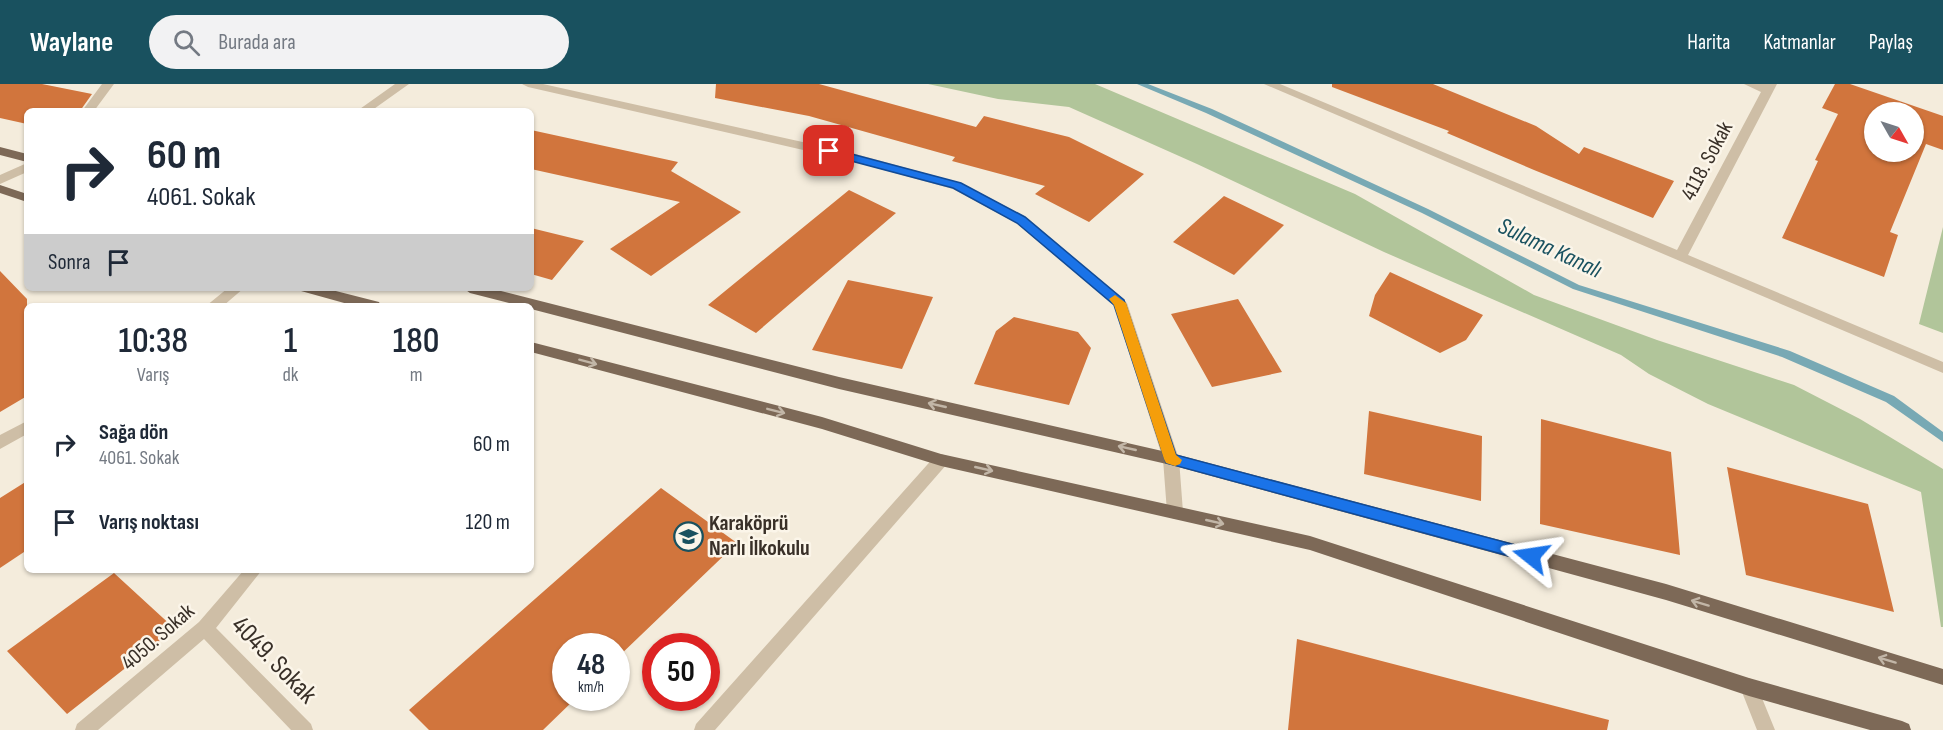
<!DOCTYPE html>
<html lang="tr">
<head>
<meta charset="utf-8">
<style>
	:root { --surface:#fff; --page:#f2f2f3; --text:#1f2937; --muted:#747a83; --accent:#19515f }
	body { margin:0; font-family:"Sofia Sans Condensed",sans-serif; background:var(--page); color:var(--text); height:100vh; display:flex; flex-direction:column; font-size:22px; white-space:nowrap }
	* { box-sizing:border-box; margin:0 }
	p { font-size:20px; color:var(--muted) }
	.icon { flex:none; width:33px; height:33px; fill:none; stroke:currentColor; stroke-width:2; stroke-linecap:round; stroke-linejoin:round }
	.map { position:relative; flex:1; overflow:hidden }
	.side { position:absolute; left:24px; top:219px; width:510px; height:270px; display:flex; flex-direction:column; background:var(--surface); border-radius:9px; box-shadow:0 2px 4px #0004 }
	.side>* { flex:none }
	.banner { position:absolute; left:24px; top:24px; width:510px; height:183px; border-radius:9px; box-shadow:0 2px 4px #0004; background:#fff; color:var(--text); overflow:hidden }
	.needle { width:39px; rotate:129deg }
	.controls { position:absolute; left:1864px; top:18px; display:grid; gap:12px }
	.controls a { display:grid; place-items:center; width:60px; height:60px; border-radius:50%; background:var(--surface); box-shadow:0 2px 4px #0004; font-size:30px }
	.speed { position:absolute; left:552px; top:549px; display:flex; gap:12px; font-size:30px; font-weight:700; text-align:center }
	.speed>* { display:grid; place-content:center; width:78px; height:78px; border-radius:50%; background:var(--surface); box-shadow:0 2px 4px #0004; line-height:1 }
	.speed small { font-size:15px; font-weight:400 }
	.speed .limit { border:9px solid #d22; background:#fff; color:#111 }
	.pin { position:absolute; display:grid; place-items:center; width:51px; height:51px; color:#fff; margin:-26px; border-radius:12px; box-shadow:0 3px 9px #0006 }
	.me { position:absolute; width:66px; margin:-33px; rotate:285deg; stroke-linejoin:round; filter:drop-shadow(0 0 4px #0008) }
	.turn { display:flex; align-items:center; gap:21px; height:126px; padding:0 24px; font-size:27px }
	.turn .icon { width:78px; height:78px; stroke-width:2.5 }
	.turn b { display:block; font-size:42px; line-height:51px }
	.then { display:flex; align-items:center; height:57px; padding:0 24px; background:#0003; gap:12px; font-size:22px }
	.eta { display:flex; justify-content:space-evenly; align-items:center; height:102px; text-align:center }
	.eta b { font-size:36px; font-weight:600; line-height:42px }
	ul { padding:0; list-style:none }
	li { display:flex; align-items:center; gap:18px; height:78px; padding:0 24px }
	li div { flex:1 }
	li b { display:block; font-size:22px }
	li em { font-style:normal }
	header { display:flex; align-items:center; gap:36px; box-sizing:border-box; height:84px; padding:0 30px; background:var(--accent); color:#fff }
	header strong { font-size:28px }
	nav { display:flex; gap:33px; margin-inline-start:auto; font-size:21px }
	.search { width:420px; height:54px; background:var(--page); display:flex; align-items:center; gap:15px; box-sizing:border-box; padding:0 21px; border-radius:33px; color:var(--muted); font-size:22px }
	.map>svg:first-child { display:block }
	.green { fill:#b1c59a }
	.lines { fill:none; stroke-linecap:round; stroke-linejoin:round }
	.stream { fill:#78a9b4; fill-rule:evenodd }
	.building { fill:#d1753d; fill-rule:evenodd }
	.minor { fill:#cebea6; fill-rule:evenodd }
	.major { fill:#7d6957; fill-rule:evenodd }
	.oneway { stroke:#c2b6a7 }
	.route { fill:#1a73e8; stroke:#114b97; stroke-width:1.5 }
	.slow { fill:#f59e0b }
	.labels { text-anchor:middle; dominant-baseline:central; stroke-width:5; stroke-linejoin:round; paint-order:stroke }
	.street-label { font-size:22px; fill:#393028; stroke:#fbf5e9 }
	.poi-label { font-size:22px; font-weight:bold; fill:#393028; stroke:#fbf5e9; text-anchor:start }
	.water-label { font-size:24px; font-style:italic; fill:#19515f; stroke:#fbf5e9 }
	.near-street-label { font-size:27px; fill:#393028; stroke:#fbf5e9 }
</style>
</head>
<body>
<header>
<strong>Waylane</strong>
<div class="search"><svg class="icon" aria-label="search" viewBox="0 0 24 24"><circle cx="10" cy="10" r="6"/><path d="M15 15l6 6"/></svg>Burada ara</div>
<nav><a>Harita</a><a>Katmanlar</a><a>Paylaş</a></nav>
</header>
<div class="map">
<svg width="1943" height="646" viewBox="0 0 1943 646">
	<rect width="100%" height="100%" fill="#f4ecdc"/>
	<path class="green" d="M928,0H1095L1355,110L1534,211L1657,256L1794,301L1860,335L1943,385V543H1941L1921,408L1708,320L1649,290L1621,271L1384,168L1197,80L1069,23L998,15Z
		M1943,143V249L1919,240Z"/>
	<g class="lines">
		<path class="stream" d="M1137,0H1148L1212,25L1428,125L1579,201L1790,267L1894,312L1943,348V358L1886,318L1782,273L1573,205L1422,129L1206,29Z"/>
	</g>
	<path class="building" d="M0,0H42L92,10L80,27H27V40L0,34Z
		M716,0H819L976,43L984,32L1069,53L1144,90L1089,138L1035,110L1045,102L952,77L955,73L809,32L715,14Z
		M1332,0H1433L1536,42L1579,70L1584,63L1674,97L1653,134L1534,86L1447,49L1449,47L1332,3Z
		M1835,0H1850L1943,32V66L1926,60L1890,148L1898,151L1884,193L1782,154L1818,77L1815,76L1838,30L1822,24ZM1875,28H1914V68H1875Z
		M531,46L678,78L671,87L741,128L651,192L610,165L680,118L531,85Z
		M849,106L896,129L756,249L708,221Z
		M1224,112L1284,141L1234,191L1173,158Z
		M531,144L584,157L552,196L531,190Z
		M0,187L27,215V312L0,328Z
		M1390,188L1483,231L1466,256L1440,269L1369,232L1375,211Z
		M848,196L933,213L902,285L812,266Z
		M1238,215L1282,288L1212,303L1171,230Z
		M1014,233L1078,248L1091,264L1069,321L974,300L996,247Z
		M1369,327L1482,352L1481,417L1364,390Z
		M1541,335L1671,368L1680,471L1540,440Z
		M1727,383L1868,420L1894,528L1746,491Z
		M27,397V466L0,484V414Z
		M661,404L737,459L616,575V562H566V614H576L543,646H429L409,626Z
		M114,489L175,545L67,630L7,567Z
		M1297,555L1609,636L1607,646H1288Z"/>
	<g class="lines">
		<path class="minor" d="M102,0H114L94,27H82Z
			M395,0H409L371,27H357Z
			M522,0H543L852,69L961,99L1026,133L1127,219L1179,375L1183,428L1181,433L1175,435L1169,433L1167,428L1163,375L1114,221L1016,139L953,105L851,77L528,3Z
			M1264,0H1280L1677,166L1761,8L1744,0H1777L1688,171L1943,278V289Z
			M27,79V88L0,100V91Z
			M228,204H244L223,222H206Z
			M27,337V350L0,365V351Z
			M941,370L947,372L949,376L947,380L715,646H694L696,640L935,372Z
			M244,486H262L216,544L311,640L313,646H291L204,555L98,646H75L77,640L199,538Z
			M1749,594L1755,597L1775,646H1757L1740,603L1743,597Z"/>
		<path class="major" d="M0,63L27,70V78L0,71Z
			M0,101L27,110V118L0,109Z
			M299,204H324L379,218L381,222H355L301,207Z
			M463,204H489L839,293L1171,369L1666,500L1943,585V601L1666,516L1171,381L839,305L531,225V222H521L470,209Z
			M531,258L822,333L941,370L1310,452L1749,594L1902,637L1909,640L1911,646H1870L1749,612L1310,466L941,382L822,345L531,268Z"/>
	</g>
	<defs><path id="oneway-shaft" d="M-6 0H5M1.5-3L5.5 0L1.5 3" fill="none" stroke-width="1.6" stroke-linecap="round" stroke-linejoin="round" transform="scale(1.5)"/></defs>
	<g class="oneway">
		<use href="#oneway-shaft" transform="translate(588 278) rotate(15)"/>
		<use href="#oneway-shaft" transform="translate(937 321) rotate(-167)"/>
		<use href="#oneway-shaft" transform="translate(776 327) rotate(14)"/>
		<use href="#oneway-shaft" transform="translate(1127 364) rotate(-167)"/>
		<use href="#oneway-shaft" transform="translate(984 385) rotate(13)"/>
		<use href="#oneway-shaft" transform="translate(1215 438) rotate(13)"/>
		<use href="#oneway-shaft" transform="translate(1700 519) rotate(-163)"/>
		<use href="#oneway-shaft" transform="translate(1887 576) rotate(-163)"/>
	</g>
	<path class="route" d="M829,64L961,99L1025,133L1124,216L1176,371L1531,465L1536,467L1538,472L1536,477L1531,478L1166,379L1114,221L1017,139L953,104L825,70L823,67Z"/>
	<path class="slow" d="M1115,211L1126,219L1176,371L1182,376L1180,380L1175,382L1166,379L1164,375L1114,221L1109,215Z"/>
	<defs>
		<symbol id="school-ring" viewBox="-11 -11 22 22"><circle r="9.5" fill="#fbf5e9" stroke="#19515f" stroke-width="1.5"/><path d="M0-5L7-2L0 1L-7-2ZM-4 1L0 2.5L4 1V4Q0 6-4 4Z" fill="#19515f"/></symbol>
	</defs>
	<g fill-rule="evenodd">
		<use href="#school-ring" x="672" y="436" width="33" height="33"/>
	</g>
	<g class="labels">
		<g class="street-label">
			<text transform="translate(1707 77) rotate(-62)">4118. Sokak</text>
			<text transform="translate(158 553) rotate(-41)">4050. Sokak</text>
		</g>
		<g class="poi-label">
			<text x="709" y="439">Karaköprü<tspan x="709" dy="25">Narlı İlkokulu</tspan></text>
		</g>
		<g class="water-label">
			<text transform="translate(1550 164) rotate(25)">Sulama Kanalı</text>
		</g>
		<g class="near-street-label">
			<text transform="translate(274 576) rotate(46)">4049. Sokak</text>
		</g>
	</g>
</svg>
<div class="controls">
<a><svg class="needle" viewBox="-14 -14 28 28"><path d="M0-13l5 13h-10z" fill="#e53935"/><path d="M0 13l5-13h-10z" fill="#747a83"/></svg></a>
</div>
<div class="speed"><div>48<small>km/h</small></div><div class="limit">50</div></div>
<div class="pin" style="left:829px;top:67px;background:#d93025"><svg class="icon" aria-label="arrive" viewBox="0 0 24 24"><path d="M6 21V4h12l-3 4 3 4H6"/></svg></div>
<svg class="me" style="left:1531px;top:472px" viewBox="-20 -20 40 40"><path d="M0-17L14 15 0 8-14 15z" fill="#1a73e8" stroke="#fff" stroke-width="4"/></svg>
<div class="banner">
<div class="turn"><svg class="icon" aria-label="right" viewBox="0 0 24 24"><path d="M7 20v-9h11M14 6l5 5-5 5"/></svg><div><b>60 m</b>4061. Sokak</div></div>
<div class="then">Sonra<svg class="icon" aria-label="arrive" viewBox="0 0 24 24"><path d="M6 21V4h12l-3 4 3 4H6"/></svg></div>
</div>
<section class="side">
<div class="eta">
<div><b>10:38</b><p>Varış</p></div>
<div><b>1</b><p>dk</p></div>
<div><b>180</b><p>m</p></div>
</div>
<ul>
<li><svg class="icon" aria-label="right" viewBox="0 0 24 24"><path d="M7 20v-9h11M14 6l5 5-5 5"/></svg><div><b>Sağa dön</b><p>4061. Sokak</p></div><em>60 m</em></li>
<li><svg class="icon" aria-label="arrive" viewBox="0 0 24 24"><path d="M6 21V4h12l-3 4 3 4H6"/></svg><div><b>Varış noktası</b></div><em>120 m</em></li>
</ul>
</section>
</div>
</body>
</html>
